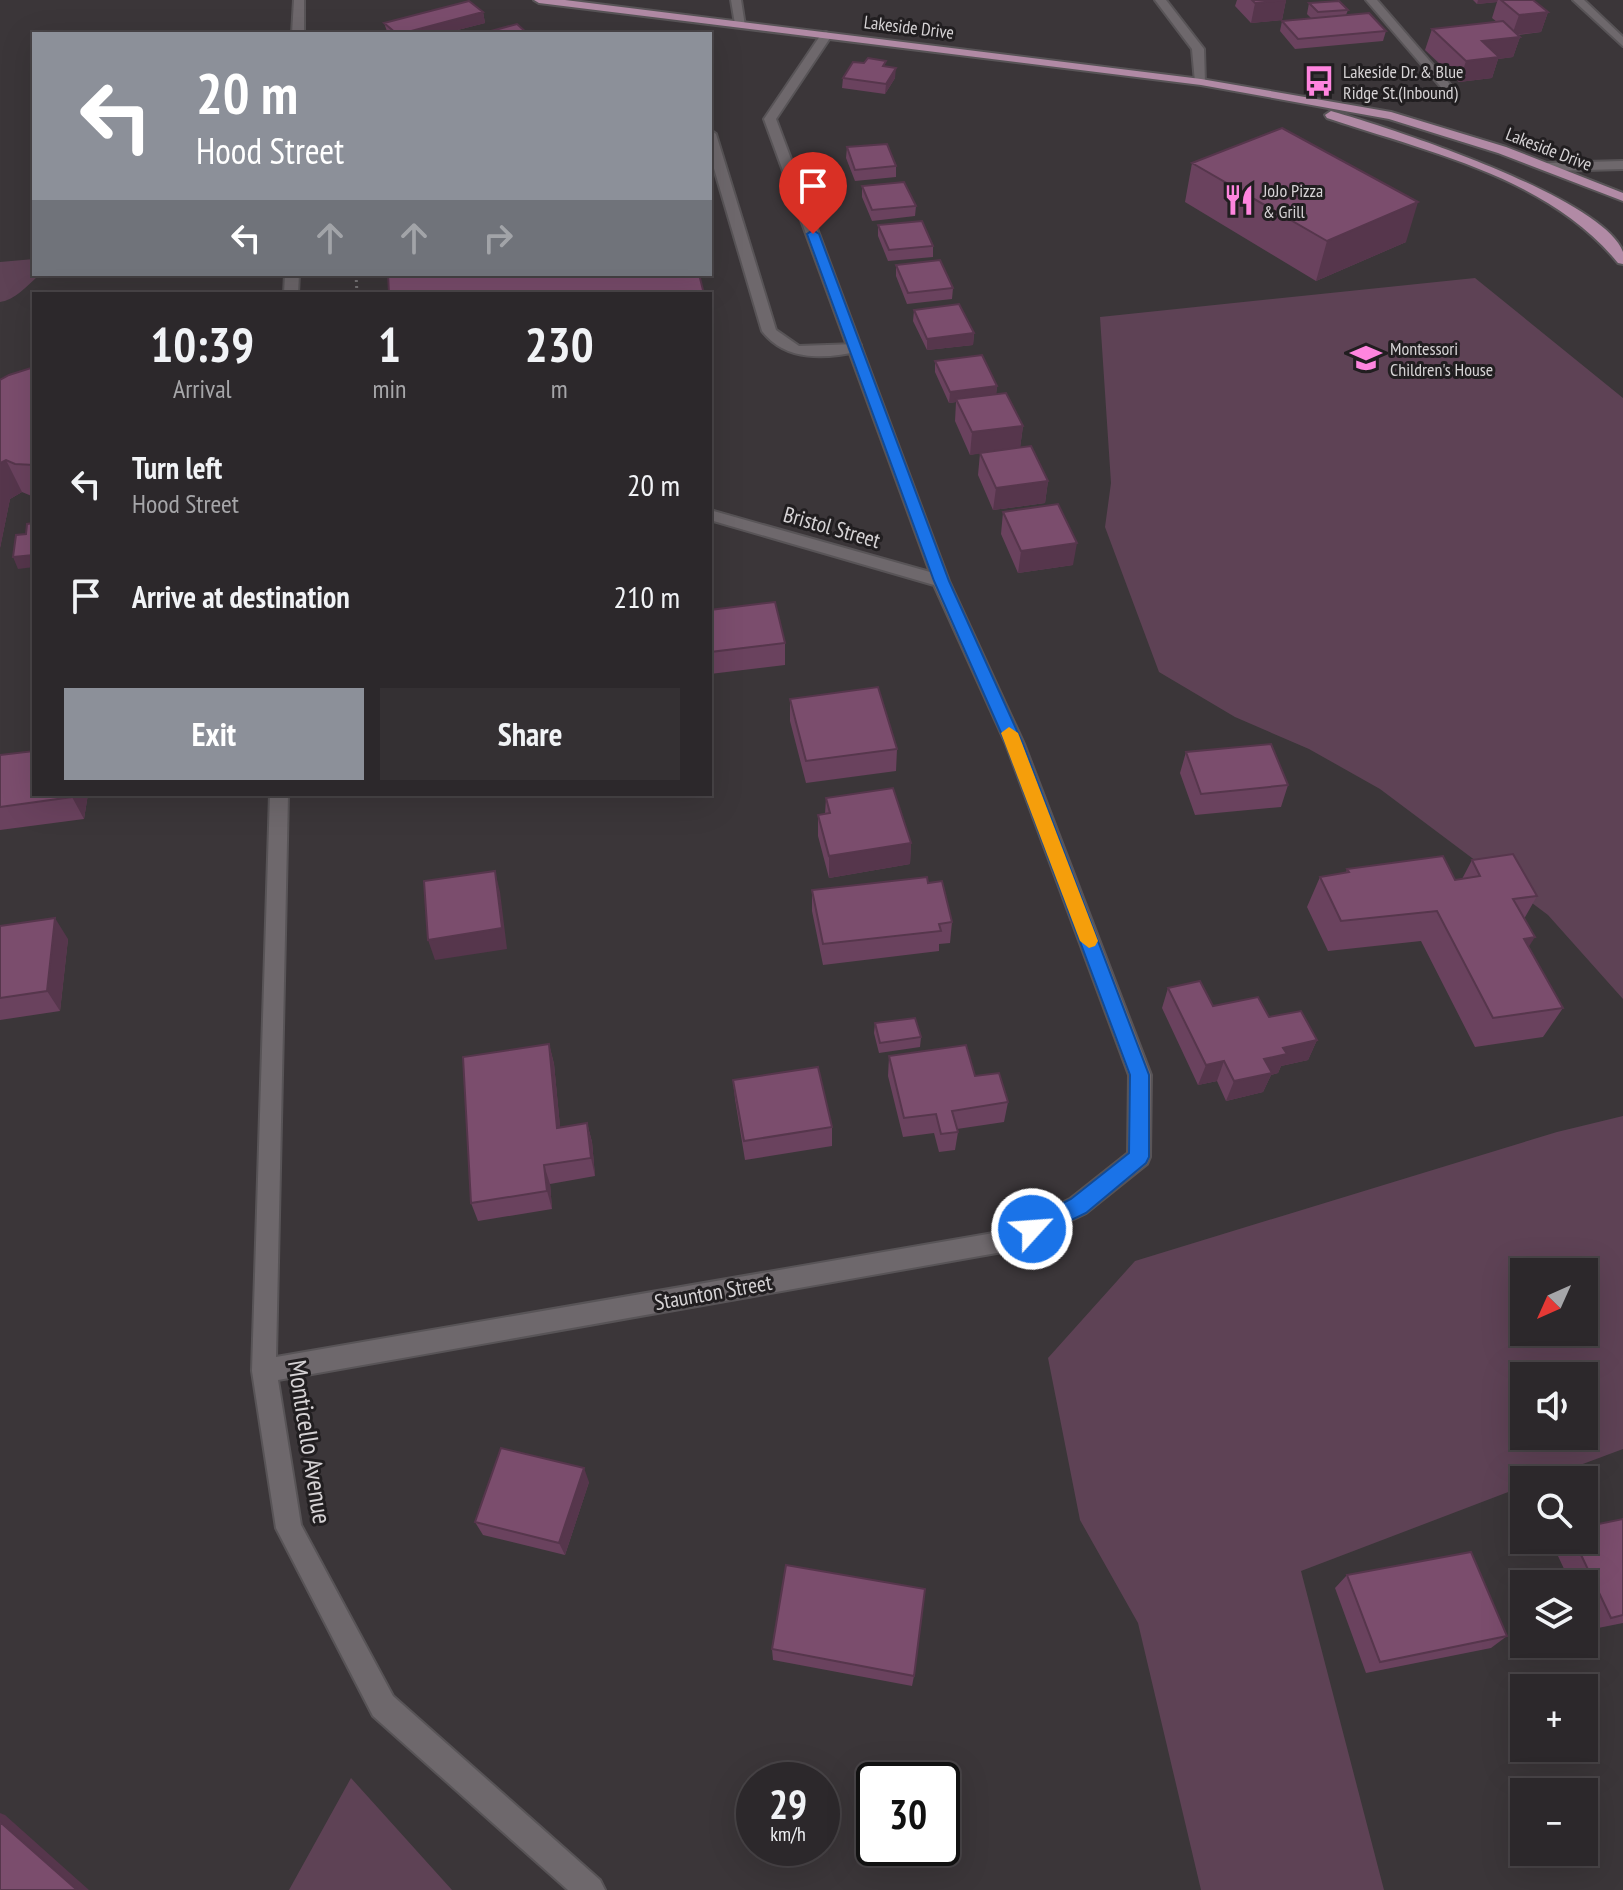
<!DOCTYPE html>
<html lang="en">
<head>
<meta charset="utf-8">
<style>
	:root { --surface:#2c282b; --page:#343033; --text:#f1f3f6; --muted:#a6a6a9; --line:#484447; --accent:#8c9099 }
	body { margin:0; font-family:"PT Sans Narrow",sans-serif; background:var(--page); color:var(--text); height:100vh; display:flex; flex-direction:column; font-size:30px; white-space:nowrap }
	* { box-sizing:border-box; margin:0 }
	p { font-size:26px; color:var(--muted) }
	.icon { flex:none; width:44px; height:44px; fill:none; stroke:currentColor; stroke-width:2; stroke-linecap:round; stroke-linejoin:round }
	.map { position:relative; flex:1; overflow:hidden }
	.sheet { position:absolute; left:32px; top:292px; width:680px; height:504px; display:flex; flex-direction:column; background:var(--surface); border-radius:0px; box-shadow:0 8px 32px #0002,0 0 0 2px var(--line) }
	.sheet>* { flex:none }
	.top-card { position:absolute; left:32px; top:32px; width:680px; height:244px; border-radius:0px; box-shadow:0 8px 32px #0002,0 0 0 2px var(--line); background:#8c9099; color:#fff; overflow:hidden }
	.needle { width:52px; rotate:225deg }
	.buttons { position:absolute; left:1510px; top:1258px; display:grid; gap:16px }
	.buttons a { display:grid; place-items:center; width:88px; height:88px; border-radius:0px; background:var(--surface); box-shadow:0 8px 32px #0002,0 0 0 2px var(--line); font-size:40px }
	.speed { position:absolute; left:736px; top:1762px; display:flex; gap:16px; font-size:40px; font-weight:700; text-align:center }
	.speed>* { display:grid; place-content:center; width:104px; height:104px; border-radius:50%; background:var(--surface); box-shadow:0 8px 32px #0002,0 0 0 2px var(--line); line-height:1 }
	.speed small { font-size:20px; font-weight:400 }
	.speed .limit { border:4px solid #111; border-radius:12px; background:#fff; color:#111 }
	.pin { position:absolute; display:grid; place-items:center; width:68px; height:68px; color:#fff; margin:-82px -34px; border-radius:50% 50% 50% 0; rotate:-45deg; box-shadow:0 0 8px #0007 }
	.pin .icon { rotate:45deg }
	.me { position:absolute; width:88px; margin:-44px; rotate:64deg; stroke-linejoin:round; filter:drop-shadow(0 0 6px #0008) }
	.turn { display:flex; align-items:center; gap:28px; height:168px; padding:0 32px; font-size:36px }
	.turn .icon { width:104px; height:104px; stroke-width:2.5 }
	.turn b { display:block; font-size:56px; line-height:68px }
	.lanes { display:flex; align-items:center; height:76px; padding:0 32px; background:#0003; justify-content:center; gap:40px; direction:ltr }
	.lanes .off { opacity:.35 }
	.eta { display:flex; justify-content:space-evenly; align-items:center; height:136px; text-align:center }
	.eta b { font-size:48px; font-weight:800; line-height:56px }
	.action { display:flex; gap:16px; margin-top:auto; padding:16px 32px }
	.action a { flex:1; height:92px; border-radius:0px; background:var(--accent); color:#fff; font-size:32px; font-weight:800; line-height:92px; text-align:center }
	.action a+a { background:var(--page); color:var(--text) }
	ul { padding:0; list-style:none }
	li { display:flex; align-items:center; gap:24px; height:112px; padding:0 32px }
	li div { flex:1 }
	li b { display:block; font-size:30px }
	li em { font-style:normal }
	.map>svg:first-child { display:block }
	.green { fill:#5e4255; fill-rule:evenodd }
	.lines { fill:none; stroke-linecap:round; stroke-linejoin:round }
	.lane-casing { stroke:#585457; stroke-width:4 }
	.street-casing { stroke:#585457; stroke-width:4 }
	.primary-casing { stroke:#585457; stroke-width:4 }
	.path { stroke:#787477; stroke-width:3; stroke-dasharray:2 4; stroke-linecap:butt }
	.lane { fill:#6e686c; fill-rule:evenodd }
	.street { fill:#6e686c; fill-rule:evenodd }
	.primary { fill:#b18aa5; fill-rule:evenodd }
	.wall { fill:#6a425e }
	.shaded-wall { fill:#56364c }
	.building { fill:#7b4d6d; stroke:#56364c; stroke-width:2 }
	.route { fill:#1a73e8; stroke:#114b97; stroke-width:2 }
	.slow { fill:#f59e0b }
	.labels { text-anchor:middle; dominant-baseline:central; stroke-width:6; stroke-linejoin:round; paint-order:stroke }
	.far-street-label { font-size:18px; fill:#d6d3d5; stroke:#211e20 }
	.far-poi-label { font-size:18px; fill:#d6d3d5; stroke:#211e20; text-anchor:start }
	.street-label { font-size:22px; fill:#d6d3d5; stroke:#211e20 }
	.near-street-label { font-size:26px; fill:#d6d3d5; stroke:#211e20 }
</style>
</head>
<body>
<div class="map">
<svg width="1623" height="1890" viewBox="0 0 1623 1890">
	<rect width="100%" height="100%" fill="#3b3639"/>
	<path class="green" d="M34,259V274L38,276C27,286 15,300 0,302V262Z
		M1475,278L1623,398V999L1548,915L1380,789L1309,749L1235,717L1159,672L1105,527L1111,483L1100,317Z
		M1623,1116V1449L1540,1480H1524V1486L1301,1571L1384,1890H1201L1138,1623L1080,1520L1048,1358L1135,1261L1557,1132ZM1524,1272H1584V1332H1524ZM1524,1376H1584V1436H1524Z
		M351,1778L452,1890H289Z"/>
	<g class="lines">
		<defs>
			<path id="lane" d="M1366,0H1377L1454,89V93H1446Z
				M710,130L716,134L776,330L799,346L856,344L861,345V351C826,359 786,362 762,331L710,155Z"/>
			<path id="street" d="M294,0H304V34H292Z
				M731,0H741L745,26L735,24Z
				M1155,0H1166L1204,49L1205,84L1195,82L1192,49Z
				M1573,0H1584L1623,37V46Z
				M826,32L832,35L776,119L949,581L1024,744L1151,1075L1150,1157L1147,1164L1086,1213L1008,1251L278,1380L301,1525L393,1696L600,1880L605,1890H568L373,1716L276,1528L252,1371L270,794H288L276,1357L1005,1231L1070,1199L1128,1153L1129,1075L1006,744L934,585L710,520V510L930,572L764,119L822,33Z
				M1623,161V169L1548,171L1542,167L1548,163Z
				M285,274H299L298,294H284Z"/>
			<path id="primary" d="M534,0H565L1201,79L1391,112L1506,147L1623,193V201L1498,153L1389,119L1201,85L539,3Z
				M1331,111C1388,127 1603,197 1623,252C1623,255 1623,260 1623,264L1618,263C1548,177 1428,152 1327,118L1325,115Z"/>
		</defs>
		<use href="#lane" class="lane-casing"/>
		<use href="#street" class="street-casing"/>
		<use href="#primary" class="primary-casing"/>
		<path class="path" d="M356,274L357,294"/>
		<use href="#lane" class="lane"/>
		<use href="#street" class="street"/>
		<use href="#primary" class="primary"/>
	</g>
	<path class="wall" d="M1237,0H1286L1282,20L1251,23L1235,6Z
		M1473,0H1533L1548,12L1541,32L1518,35L1520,37L1513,57L1498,59L1492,78L1459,82L1425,50L1432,29L1497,22L1492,18L1497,2L1477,4Z
		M1309,3L1348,10L1346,15L1386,31L1383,41L1295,49L1280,31L1282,21L1311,18L1307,14Z
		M483,12L485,23L442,34H388L384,23Z
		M886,66L895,78L885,94L842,88L843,78Z
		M847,147L896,166V177L855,181L846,158Z
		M1192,163L1406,242L1316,281L1185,202Z
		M862,186L916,206L915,216L872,221L862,197Z
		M878,225L933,246V257L888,261L878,236Z
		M896,265L953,288L952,299L907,304L896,276Z
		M914,310L974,333L973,345L927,350L913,321Z
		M935,361L997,386L996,394L1023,426L1020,448L1048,481L1045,503L993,510L978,475L980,453L970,455L955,421L956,402L949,403L935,372Z
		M34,367V497L22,492L10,499L0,548V380Z
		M1003,512L1073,565L1018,573L1001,534Z
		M710,610L785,643V665L710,674Z
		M790,699L897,749L896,771L806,783L790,721Z
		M1186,752L1288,785L1281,807L1195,815L1180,773Z
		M0,755L88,794L84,819L0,830Z
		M826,798L911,843L910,864L829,878L818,836V815L825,814Z
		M1472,860L1537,896L1524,919L1528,947L1563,1008L1543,1037L1475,1047L1421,941L1328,951L1307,907L1320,877L1346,873L1347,869L1455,880L1462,879Z
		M928,883L952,922L950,943L939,944V951L823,965L812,911V890Z
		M0,926L68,939L60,1011L0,1020Z
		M1168,988L1213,1006L1269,1017L1317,1040L1308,1060L1281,1066L1278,1073L1271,1075L1263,1092L1226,1101L1217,1081L1198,1085L1162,1008Z
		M875,1023L921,1037L920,1047L879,1053L874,1033Z
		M549,1044L554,1064L560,1127L587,1123L592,1142L595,1176L550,1184L552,1209L478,1221L471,1203Z
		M889,1056L975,1076L1008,1102L1004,1122L957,1129L958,1132L955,1150L939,1152L934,1133L903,1137L888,1076Z
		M733,1080L832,1127V1146L745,1160L735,1099Z
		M589,1482L565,1555L483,1535L475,1522Z
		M1623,1519V1623L1593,1629L1584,1611V1584H1571L1552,1543L1557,1540H1584Z
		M1347,1575L1507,1636L1491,1648L1366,1673L1335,1588Z
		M772,1649L914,1676L912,1686L773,1660Z"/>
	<path class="shaded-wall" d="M1286,0L1282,20L1251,23L1255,3Z
		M1478,0H1498L1497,2L1477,4Z
		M483,12L485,23L442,34H400Z
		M1548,12L1541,32L1512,35L1519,15Z
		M1520,37L1513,57L1498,59L1492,78L1459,82L1466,61L1482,41Z
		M896,68L895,78L885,94L886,84Z
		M1418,202L1406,242L1316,281L1327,241Z
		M974,333L973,345L927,350V339Z
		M997,386L996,397L956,399V402L949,403L950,392Z
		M1023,426L1020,448L970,455L972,432Z
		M6,460L22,492L10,499L0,548V463Z
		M1048,481L1045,503L993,510L996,488Z
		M1077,543L1073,565L1018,573L1021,551Z
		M34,555V567L18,569L13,557Z
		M73,794H88L84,819L72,797Z
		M911,843L910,864L829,878V856Z
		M495,871L500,892L507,949L435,960L428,940Z
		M55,918L68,939L60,1011L47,991Z
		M1535,937L1516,967L1524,939Z
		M1317,1040L1308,1060L1281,1066L1278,1073L1271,1075L1263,1092L1226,1101L1234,1081L1264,1059L1283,1048Z
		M549,1044L554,1064L562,1146L557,1128Z
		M1224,1061L1217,1081L1198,1085L1206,1065Z
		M587,1123L592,1142L595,1176L591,1158Z
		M544,1165L550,1184L552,1209L547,1191Z
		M584,1468L589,1482L565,1555L559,1543Z
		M0,1813L5,1815L89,1890H77L0,1822Z"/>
	<path class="building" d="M1252,0H1286L1255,3Z
		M1501,0H1533L1548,12L1519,15Z
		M469,1L483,12L400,34H397L384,23Z
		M1339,1L1348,10L1318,12L1309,3Z
		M1369,13L1386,31L1298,39L1282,21Z
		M1503,21L1520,37L1482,41L1499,57L1466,61L1432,29Z
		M517,24L528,34H480Z
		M868,58L886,61L883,66L896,68L886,84L843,78L853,62L864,63Z
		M1282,128L1418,202L1327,241L1192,163Z
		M887,144L896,166L855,170L847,147Z
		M904,182L916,206L872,210L862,186Z
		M922,221L933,246L889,250L878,225Z
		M940,260L953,288L908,293L896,265Z
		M388,274H699L704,294H389Z
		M959,304L974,333L927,339L914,310Z
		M982,355L997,386L950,392L935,361Z
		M34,367V465L15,464L6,460L0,463V380L9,375Z
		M1006,393L1023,426L972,432L956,399Z
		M1031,446L1048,481L996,488L980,453Z
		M1058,504L1077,543L1021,551L1003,512Z
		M34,523V555L13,557L16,535L26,534L27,524Z
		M775,602L785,643L710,652V610Z
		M878,687L897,749L806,761L790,699Z
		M1271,744L1288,785L1201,794L1186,752Z
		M34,751V794H73L72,797L0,807V755Z
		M893,788L911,843L829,856L818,815L830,813L826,798Z
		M1513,854L1537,896L1513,899L1535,937L1524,939L1563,1008L1493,1018L1437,911L1341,921L1320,877L1349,872L1347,869L1443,856L1455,880L1480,876L1472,860Z
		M495,871L502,928L428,940L424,881Z
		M927,877L928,883L942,881L952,922L939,924L941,931L823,944L812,890Z
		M55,918L47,991L0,998V926Z
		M1200,981L1213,1006L1258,997L1269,1017L1301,1011L1317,1040L1283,1048L1287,1054L1264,1059L1272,1073L1234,1081L1224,1061L1206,1065L1168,988Z
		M915,1018L921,1037L880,1043L875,1023Z
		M549,1044L557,1128L587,1123L591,1158L544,1165L547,1191L471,1203L463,1057Z
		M966,1045L975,1076L999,1073L1008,1102L952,1111L958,1132L941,1134L936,1114L904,1118L889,1056Z
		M818,1067L832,1127L744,1141L733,1080Z
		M501,1448L584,1468L559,1543L475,1522Z
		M1623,1519V1615L1611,1618L1574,1540H1584V1527Z
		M1471,1552L1507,1636L1380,1662L1347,1575Z
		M786,1565L925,1589L914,1676L772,1649Z
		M0,1822L77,1890H0Z"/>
	<path class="route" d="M813,230L819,234L949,581L1023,744L1149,1075V1157L1146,1163L1086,1213L1032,1239L1024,1236L1021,1229L1024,1223L1071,1199L1129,1153L1130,1075L1006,744L934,581L807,234Z"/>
	<path class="slow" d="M1009,727L1018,733L1098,941L1095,946L1089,948L1080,941L1001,733Z"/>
	<defs>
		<symbol id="bus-bare" viewBox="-9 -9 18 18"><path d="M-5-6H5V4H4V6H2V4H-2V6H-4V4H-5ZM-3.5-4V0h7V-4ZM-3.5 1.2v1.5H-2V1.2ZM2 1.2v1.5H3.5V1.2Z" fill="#ff85df" stroke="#211e20" stroke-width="2.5" paint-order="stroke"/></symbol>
		<symbol id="restaurant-bare" viewBox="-9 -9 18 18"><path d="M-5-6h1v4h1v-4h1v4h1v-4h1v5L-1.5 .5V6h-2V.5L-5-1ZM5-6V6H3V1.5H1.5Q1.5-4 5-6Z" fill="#ff85df" stroke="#211e20" stroke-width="2.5" paint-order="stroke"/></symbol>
		<symbol id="school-bare" viewBox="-9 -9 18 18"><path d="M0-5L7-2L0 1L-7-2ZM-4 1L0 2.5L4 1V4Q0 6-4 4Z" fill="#ff85df" stroke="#211e20" stroke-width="2.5" paint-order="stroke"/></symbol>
	</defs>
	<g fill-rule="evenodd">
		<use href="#bus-bare" x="1297" y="59" width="44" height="44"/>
		<use href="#restaurant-bare" x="1217" y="178" width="44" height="44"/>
		<use href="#school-bare" x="1344" y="336" width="44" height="44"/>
	</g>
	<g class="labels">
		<g class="far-street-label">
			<text transform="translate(909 27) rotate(7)">Lakeside Drive</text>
			<text transform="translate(1549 149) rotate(21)">Lakeside Drive</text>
		</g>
		<g class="far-poi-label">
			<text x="1343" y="71">Lakeside Dr. &amp; Blue<tspan x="1343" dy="21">Ridge St.(Inbound)</tspan></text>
			<text x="1263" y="190">JoJo Pizza<tspan x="1263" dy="21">&amp; Grill</tspan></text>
			<text x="1390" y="348">Montessori<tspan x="1390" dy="21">Children's House</tspan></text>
		</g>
		<g class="street-label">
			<text transform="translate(832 527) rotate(16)">Bristol Street</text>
			<text transform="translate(713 1292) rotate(-10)">Staunton Street</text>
		</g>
		<g class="near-street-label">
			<text transform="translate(310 1442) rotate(81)">Monticello Avenue</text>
		</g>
	</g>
</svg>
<div class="buttons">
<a><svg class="needle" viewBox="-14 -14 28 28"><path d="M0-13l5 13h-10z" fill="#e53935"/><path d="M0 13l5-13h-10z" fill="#a6a6a9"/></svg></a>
<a><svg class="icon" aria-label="sound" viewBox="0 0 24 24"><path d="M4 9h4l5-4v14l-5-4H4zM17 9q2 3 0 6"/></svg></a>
<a><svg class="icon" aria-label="search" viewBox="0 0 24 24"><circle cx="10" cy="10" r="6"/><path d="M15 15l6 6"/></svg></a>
<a><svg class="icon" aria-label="layers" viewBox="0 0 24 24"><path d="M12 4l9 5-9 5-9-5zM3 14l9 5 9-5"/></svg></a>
<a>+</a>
<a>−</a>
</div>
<div class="speed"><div>29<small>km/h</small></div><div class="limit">30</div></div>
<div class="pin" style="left:813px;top:234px;background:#d93025"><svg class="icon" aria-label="arrive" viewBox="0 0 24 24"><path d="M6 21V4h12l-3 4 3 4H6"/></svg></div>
<svg class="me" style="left:1032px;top:1229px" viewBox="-20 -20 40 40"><circle r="17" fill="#1a73e8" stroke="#fff" stroke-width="3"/><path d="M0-11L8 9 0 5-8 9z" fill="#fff"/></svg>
<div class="top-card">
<div class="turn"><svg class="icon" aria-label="left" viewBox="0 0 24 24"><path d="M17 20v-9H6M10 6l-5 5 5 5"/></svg><div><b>20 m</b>Hood Street</div></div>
<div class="lanes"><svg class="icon" aria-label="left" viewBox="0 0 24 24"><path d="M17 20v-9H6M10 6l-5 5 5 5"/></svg><svg class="icon off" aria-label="ahead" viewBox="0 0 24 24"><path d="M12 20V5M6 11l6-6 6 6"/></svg><svg class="icon off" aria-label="ahead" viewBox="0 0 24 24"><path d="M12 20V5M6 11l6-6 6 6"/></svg><svg class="icon off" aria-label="right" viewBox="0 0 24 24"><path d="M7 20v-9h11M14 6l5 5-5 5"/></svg></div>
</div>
<section class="sheet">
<div class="eta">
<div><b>10:39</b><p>Arrival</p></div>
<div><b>1</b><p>min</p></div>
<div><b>230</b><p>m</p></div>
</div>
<ul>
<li><svg class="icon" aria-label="left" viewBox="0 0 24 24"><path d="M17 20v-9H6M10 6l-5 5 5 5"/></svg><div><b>Turn left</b><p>Hood Street</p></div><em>20 m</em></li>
<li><svg class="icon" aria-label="arrive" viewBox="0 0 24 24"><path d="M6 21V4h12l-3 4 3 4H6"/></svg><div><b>Arrive at destination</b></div><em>210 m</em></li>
</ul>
<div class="action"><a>Exit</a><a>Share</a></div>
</section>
</div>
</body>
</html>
